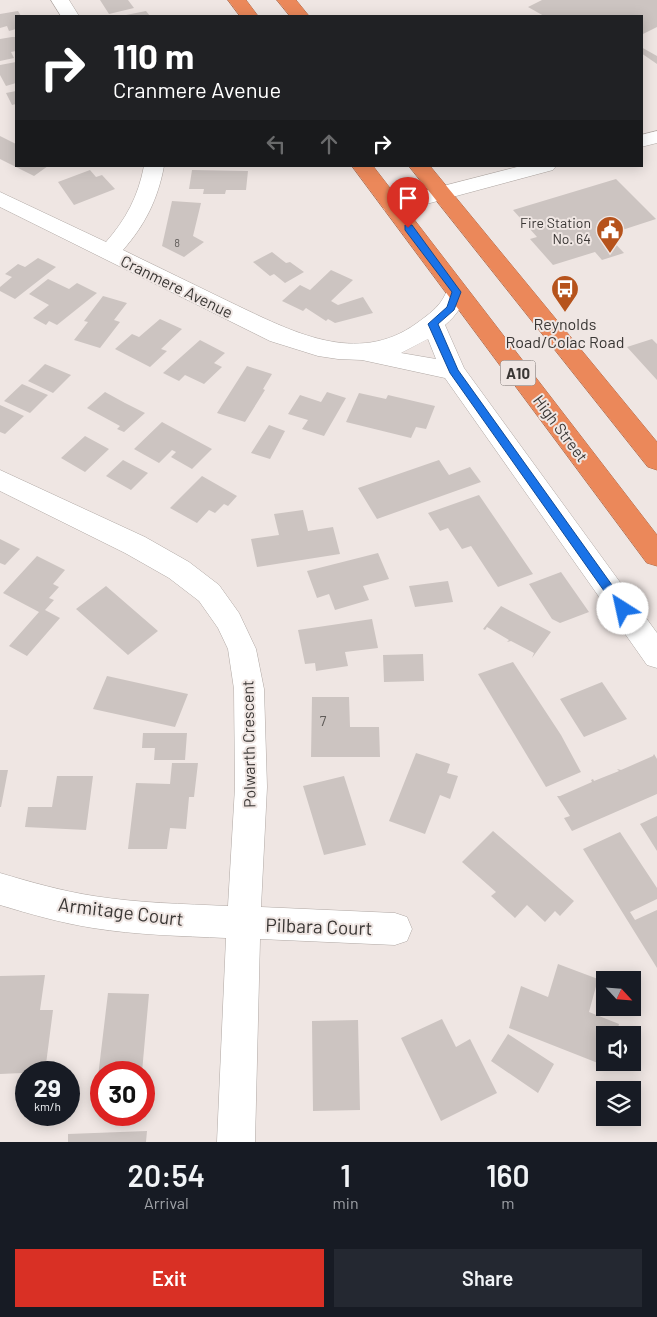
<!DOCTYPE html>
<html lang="en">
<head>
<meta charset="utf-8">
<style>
	:root { --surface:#171b24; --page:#242831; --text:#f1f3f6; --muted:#9ea1a6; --accent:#d93025 }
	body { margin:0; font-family:Barlow,sans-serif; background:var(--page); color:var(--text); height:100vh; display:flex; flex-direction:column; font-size:19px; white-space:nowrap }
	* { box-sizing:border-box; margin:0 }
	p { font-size:16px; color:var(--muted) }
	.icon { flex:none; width:28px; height:28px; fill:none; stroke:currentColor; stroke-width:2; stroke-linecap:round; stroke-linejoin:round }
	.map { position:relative; height:1142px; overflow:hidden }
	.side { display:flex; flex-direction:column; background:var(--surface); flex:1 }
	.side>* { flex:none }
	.hud { position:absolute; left:15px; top:15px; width:628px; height:152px; border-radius:0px; box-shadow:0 2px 12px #0003; background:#202124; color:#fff; overflow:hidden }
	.needle { width:32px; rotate:116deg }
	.controls { position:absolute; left:596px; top:971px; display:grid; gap:10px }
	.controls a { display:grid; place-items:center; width:45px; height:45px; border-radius:0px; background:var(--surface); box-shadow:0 2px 12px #0003; font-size:25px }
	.speed { position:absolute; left:15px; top:1061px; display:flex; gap:10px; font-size:25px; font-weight:700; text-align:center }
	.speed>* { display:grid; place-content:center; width:65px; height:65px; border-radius:50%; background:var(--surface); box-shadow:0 2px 12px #0003; line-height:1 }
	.speed small { font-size:12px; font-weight:400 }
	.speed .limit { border:8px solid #d22; background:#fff; color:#111 }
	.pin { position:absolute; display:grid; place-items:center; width:42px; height:42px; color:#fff; margin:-51px -21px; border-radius:50% 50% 50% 0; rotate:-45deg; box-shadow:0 0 5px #0007 }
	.pin .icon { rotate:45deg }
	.me { position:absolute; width:55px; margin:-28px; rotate:325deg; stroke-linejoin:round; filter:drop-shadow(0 0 4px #0008) }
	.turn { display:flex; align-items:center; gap:18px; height:105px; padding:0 15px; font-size:22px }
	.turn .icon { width:65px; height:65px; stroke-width:2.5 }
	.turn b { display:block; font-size:35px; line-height:42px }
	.lanes { display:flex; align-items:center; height:48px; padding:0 15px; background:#0003; justify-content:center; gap:25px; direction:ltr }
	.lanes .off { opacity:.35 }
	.eta { display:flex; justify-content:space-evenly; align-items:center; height:85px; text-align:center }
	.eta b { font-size:30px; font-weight:600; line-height:35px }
	.cta { display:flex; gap:10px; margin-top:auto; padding:10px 15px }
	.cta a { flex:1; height:58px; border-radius:0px; background:var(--accent); color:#fff; font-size:20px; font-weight:600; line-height:58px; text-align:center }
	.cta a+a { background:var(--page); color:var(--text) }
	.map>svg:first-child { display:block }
	.building { fill:#ccc4c1 }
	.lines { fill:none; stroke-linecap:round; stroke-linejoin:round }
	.minor-casing { stroke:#b0a8a4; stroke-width:1 }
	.highway-casing { stroke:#ad6b4d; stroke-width:1 }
	.minor { fill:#fff; fill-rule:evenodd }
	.highway { fill:#eb885a; fill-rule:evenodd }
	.route { fill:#1a73e8; stroke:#114b97 }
	.labels { text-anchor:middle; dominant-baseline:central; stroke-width:4; stroke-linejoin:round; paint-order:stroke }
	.far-number-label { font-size:11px; fill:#5e5a57 }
	.far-poi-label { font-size:14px; fill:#393634; stroke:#efe6e3; text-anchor:end }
	.number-label { font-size:14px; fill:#5e5a57 }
	.shield { fill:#efe6e3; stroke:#706b68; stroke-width:1 }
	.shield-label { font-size:15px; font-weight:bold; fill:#393634 }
	.street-label { font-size:16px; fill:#393634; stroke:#efe6e3 }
	.poi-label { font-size:16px; fill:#393634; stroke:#efe6e3 }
	.near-street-label { font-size:19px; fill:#393634; stroke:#efe6e3 }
</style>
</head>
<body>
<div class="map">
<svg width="657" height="1142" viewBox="0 0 657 1142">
	<rect width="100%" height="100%" fill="#efe6e3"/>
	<path class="building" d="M100,0H128L134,8L109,14Z
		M542,0H657V27L641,35V16H544L528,7Z
		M18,11L21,16H16V29L9,31L7,26L0,28V14Z
		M146,11L150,16H126V15Z
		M12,37H16V51L11,52L14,58L0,61V39Z
		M641,47L657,56V64L641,53Z
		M16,62V83L6,86L0,75V65Z
		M16,91V104L12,105L6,93Z
		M0,136L16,144V166H48L34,176L0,159Z
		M90,170L96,177L102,175L115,189L74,205L58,182Z
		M192,170L248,171L246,190H226L225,194H203L204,189H189Z
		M616,179L656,219L616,232L619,235L610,238L624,253L602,260L595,252L553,265L530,239L537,237L513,210Z
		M172,201L201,203L193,236L204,242L184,257L162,246Z
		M272,252L286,263L290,262L304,272L285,283L274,274L270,276L253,262Z
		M38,258L56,267L15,299L0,291V287L12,277L5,274L18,264L25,267Z
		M331,270L353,280L331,301L338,305L363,297L373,313L335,323L328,319L326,321L306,308L303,311L282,301L300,285L310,290Z
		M48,279L69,289L77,283L97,293L57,325L49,321L46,325L33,318L49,305L29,294Z
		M103,296L127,303L114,320L120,322L100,348L74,340L88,322L84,321Z
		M160,319L182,329L161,349L167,351L150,367L115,349L132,334L139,337Z
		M652,339L657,344V380L627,347Z
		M200,340L225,353L214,363L222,367L204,384L185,375L179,381L163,373Z
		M45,364L71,375L53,393L28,381Z
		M247,366L272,374L263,389L265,390L245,422L217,413Z
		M22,384L48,395L30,413L4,401Z
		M105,392L125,403L145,413L124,432L117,429L120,426L87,408Z
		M327,392L346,398L324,436L302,429L308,420L288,414L300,395L321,402Z
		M359,393L386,399L388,395L435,406L426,429L416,427L411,438L346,422Z
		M0,405L24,416L5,434L0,432Z
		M162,422L212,449L192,469L171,457L176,452L172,450L159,463L134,449Z
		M269,425L285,431L270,459L251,453Z
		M85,436L109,449L85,472L61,458Z
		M123,460L148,473L131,490L106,476Z
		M439,460L449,475L470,467L481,482L377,519L358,488Z
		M202,476L237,496L228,506L224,504L215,513L209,510L197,523L170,508Z
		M479,495L533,574L498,587L471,546L462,549L448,528L440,531L428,513Z
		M303,510L308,531L333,527L340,554L257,567L251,539L279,535L274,514Z
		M0,539L20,549L5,565L0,563Z
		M378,553L389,579L363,586L369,600L335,610L329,594L317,598L307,571Z
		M37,556L65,570L53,584L59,587L49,598L54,600L45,610L60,618L27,656L9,646L39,612L3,593Z
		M561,572L589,612L560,623L552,619L529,584Z
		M448,581L453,602L415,607L409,586Z
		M106,586L158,631L128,655L76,609Z
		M501,606L551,632L532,658L534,653L511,641L507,642L509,640L487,627L485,630L483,629Z
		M372,619L378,648L345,652L348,666L316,671L315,663L305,664L298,630Z
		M423,654L424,681L384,682L383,655Z
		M513,662L561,735L581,772L546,787L478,674Z
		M107,676L188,694L175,727L93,709Z
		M602,682L627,719L584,737L560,699Z
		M312,697H349L350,727H379L380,757H311Z
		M143,733H187L185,760H154L155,748H142Z
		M416,753L450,764L447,773L458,776L450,799L440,795L425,834L389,821Z
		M654,754L657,759V794L572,831L564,818L570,816L557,796H560L592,782L591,780L593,779L594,781L619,771L617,769L621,770L653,756Z
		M172,763H198L194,797H189L186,829L170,828L167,849H128L136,783L170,784Z
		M0,770H8L1,807H0Z
		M57,776H93L86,830L25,827L28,807H52Z
		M344,776L366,845L324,855L303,786Z
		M657,816V851L640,824Z
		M493,831L574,901L560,916L555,911L545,922L527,905L515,918L491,896L496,892L462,862Z
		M620,832L657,888V899L630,912L635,920L657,910V968L583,849Z
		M558,964L598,979L589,1012L619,1024L616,1035H605V1062H610L608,1067L509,1028L521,986L548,997Z
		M45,975L40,1010H53L45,1072L0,1074V976Z
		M108,993L149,994L142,1072H101V1085H97Z
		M442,1019L456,1047L470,1039L497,1093L441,1121L401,1038Z
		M358,1020L360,1110L313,1111L312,1021Z
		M508,1034L554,1064L538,1093L491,1061Z
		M147,1131L146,1142H68V1134Z"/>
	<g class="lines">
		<defs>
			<path id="minor" d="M51,0H69L79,16H61Z
				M657,131V143L641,147V135Z
				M144,166H164C158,199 145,225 123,250C159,268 196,285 232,303C291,331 357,367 417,323C425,317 434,311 440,303C444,298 446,292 449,287L457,284L465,287L468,292C463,305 456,316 445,325L464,368L657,633V668L647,665L445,378L362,360L338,359L318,356L270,341L0,207V192L106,242C126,219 138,197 144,166ZM428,339L436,359L401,353Z
				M521,166H556L553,170L393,213L385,211L382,206L385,201Z
				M0,470L145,537L189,562L219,585L239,613L256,649L264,689L267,787L261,907L395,913L407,917L412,929L407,941L395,945L260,939L255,1142H217L226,938C182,936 136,935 93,928C61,923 30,914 0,905V873C30,882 62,891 94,896C138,903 183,904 228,906L235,787L234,689L228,649L218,628L199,601L169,578L125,553L0,491Z"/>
			<path id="highway" d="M228,0H246L258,16H240Z
				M277,0H296L309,16H290Z
				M352,166H373L657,535V566L647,563Z
				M409,166H430L657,442V470L648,467Z"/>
		</defs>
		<use href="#minor" class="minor-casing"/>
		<use href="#highway" class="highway-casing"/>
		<use href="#minor" class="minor"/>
		<use href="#highway" class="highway"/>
	</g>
	<path class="route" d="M405,225H412L461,292L454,310L438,324L458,370L627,606L629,609L627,612H619L450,373L428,324L447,307L452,292L405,230Z"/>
	<defs>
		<symbol id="civic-pin" viewBox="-11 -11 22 30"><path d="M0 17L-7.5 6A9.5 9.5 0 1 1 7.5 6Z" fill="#b6531c" stroke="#efe6e3"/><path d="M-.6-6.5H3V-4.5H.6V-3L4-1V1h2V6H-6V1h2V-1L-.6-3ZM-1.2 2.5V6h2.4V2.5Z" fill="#fff"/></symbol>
		<symbol id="bus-pin" viewBox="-11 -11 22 30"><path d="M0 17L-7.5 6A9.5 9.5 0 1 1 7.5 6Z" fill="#b6531c" stroke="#efe6e3"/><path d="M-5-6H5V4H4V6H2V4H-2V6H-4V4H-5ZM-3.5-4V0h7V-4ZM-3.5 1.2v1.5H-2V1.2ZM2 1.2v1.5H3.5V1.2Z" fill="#fff"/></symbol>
	</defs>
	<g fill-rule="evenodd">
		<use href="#civic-pin" x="594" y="214" width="32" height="43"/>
		<use href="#bus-pin" x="549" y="273" width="32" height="43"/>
	</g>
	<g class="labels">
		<g class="far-number-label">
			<text x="177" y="242">8</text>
		</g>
		<g class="far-poi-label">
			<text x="591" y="222">Fire Station<tspan x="591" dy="16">No. 64</tspan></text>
		</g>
		<g class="number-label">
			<text x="323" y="720">7</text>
		</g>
		<rect class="shield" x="500.5" y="360.5" width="35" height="25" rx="4"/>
		<g class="shield-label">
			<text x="518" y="373">A10</text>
		</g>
		<g class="street-label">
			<text transform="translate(177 286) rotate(26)">Cranmere Avenue</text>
			<text transform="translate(561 428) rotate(53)">High Street</text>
			<text transform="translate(248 744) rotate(-91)">Polwarth Crescent</text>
		</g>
		<g class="poi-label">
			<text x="565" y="323">Reynolds<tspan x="565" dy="18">Road/Colac Road</tspan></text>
		</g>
		<g class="near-street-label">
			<text transform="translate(121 911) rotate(7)">Armitage Court</text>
			<text transform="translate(319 926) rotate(2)">Pilbara Court</text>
		</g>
	</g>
</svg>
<div class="controls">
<a><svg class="needle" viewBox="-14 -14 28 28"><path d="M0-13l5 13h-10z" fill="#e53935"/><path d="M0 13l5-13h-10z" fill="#9ea1a6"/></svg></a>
<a><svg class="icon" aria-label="sound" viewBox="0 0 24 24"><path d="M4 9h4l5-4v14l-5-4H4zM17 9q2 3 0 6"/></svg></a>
<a><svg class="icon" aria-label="layers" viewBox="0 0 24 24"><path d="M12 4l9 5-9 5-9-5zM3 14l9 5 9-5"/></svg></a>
</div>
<div class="speed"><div>29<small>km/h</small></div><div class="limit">30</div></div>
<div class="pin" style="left:408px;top:228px;background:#d93025"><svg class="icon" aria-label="arrive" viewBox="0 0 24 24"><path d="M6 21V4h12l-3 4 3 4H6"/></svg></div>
<svg class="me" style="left:623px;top:609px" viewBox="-20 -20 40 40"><circle r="19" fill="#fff"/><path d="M0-13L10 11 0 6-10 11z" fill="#1a73e8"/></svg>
<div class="hud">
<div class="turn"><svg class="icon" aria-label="right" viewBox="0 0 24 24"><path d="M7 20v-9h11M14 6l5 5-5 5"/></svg><div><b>110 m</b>Cranmere Avenue</div></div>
<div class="lanes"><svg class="icon off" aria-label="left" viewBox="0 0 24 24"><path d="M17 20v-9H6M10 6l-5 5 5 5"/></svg><svg class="icon off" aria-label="ahead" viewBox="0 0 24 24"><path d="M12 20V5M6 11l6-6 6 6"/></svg><svg class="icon" aria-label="right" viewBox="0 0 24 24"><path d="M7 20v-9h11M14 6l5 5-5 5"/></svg></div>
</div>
</div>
<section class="side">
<div class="eta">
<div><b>20:54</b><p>Arrival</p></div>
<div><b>1</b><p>min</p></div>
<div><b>160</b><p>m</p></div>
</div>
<div class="cta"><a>Exit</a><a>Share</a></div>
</section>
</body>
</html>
